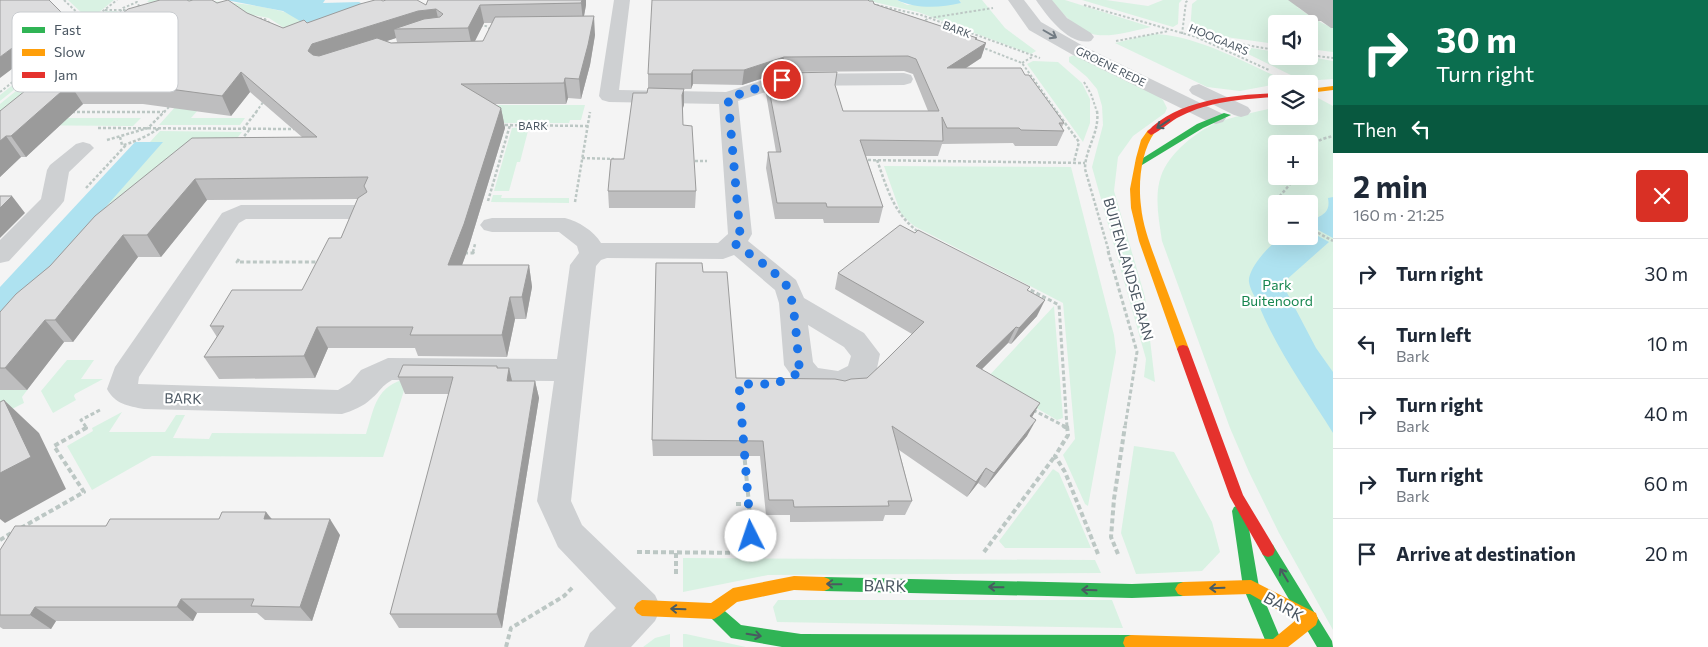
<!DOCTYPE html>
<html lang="en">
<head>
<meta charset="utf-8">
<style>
	:root { --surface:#fff; --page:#f2f2f3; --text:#1f2937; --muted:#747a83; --line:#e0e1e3 }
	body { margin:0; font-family:Commissioner,sans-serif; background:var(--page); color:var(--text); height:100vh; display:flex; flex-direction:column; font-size:19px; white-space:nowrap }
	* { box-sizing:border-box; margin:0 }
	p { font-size:16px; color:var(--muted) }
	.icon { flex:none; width:28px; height:28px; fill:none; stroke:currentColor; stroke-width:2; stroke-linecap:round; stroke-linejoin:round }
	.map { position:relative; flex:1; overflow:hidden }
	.sheet { display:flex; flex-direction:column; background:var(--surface); width:375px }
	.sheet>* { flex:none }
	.banner { background:#0b6e4f; color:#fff; overflow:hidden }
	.fabs { position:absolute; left:1268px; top:15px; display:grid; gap:10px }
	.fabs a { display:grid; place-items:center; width:50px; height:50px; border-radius:5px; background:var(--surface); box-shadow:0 5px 20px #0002; font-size:25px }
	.pin { position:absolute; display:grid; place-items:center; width:42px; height:42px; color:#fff; margin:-21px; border:2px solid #fff; border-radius:50%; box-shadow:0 1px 5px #0007 }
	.me { position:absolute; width:55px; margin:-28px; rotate:356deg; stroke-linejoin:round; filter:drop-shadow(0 0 4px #0008) }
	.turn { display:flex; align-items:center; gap:18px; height:105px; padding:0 20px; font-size:22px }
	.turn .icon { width:65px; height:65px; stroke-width:2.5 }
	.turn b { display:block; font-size:35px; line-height:42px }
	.then { display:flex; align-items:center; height:48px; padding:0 20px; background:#0003; gap:10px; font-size:19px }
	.round { display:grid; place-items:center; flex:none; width:52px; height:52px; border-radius:5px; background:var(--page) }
	.headline { display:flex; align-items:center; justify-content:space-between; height:85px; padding:0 20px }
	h1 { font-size:30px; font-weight:700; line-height:38px }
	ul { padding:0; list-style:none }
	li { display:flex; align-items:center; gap:15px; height:70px; padding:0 20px; border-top:1px solid var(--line) }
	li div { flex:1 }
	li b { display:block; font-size:19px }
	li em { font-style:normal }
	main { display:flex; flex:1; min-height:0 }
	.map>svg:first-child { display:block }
	.green { fill:#d9f2e3; fill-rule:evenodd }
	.water { fill:#aee2f0 }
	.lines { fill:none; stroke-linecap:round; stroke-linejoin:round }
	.path-far3 { stroke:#bcc7c4; stroke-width:2; stroke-dasharray:2.5 2; stroke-linecap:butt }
	.path-far2 { stroke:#bcc7c4; stroke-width:2.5; stroke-dasharray:3 2; stroke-linecap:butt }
	.path-far1 { stroke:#bcc7c4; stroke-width:3; stroke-dasharray:4 2.5; stroke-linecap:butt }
	.path { stroke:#bcc7c4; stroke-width:4; stroke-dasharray:5 3; stroke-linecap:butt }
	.street { fill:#ced0d2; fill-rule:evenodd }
	.fast { fill:#30b455; fill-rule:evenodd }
	.slow { fill:#ff9f0a; fill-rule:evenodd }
	.jam { fill:#e5322d; fill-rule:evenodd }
	.wall { fill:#bebebf; fill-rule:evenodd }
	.shaded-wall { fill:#9b9b9b }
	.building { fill:#ddddde; stroke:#9b9b9b }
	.oneway { stroke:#727b83 }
	.oneway2 { stroke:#495b60 }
	.route { stroke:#1a73e8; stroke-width:9; stroke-dasharray:0 16.2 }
	.labels { text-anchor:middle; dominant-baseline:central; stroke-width:4.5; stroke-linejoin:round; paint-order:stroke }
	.far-street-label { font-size:11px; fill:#4a5661; stroke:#fff }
	.street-label { font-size:14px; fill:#4a5661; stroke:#fff }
	.park-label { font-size:14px; fill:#17864f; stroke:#fff }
	.near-street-label { font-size:16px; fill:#4a5661; stroke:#fff }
	.key { fill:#fff; stroke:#c9ccd0; stroke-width:1 }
	.key-label { font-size:14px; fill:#4a5661 }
</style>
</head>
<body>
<main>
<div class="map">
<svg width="1333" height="647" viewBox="0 0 1333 647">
	<rect width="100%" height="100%" fill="#f4f4f4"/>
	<path class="green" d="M68,0H114L92,18L86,17Z
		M149,0C193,0 238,0 281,11C292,14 302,22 312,28L287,30L269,18L218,9L147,2Z
		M865,0H897L907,5L961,3L959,0H982L1005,28L1036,51L1031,54L918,12Z
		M1051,0H1065L1151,27C1098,39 1088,44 1051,0Z
		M1082,0H1106L1148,6L1163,0H1182L1179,3L1178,24L1173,27Z
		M1197,0H1333L1297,7C1309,15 1320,23 1333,28V52L1309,49V24H1276V44L1190,32L1192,4Z
		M106,11H118L114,15L115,18L96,27L79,41H75L0,101V95Z
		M1152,34C1195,34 1248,64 1288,82L1240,91L1207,87L1115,43Z
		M1220,43L1276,52V56H1305L1333,61V79L1303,81L1240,50Z
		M1077,54L1155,93L1163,100L1167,108L1165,113L1133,136L1118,157L1114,191L1145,297L1155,382L1144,377L1146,359L1092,167L1103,125L1102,106L1097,89L1087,77L1069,62V57Z
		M1033,61L1058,62L1082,83L1090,99V123L1083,142L1027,64Z
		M201,78L205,102L191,118H245L240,125H159Z
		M27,82H46L0,112V104Z
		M1318,98L1333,106V630L1279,533L1249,472L1230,428L1162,241C1159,220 1154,196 1161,176C1169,153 1196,132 1216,123C1235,116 1257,112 1276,107V116H1309V99ZM1276,144H1309V176H1276ZM1276,204H1309V236H1276Z
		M497,105H585L581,120H570L569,123H495L494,112Z
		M10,118H141L133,126L1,125Z
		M529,127L520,162H517L509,191H494L512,128Z
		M160,131L242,132L226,152L0,327L162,142H150Z
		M884,166L1071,167L1114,335L1116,352L1088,506L1085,504L1063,455L1075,439L1063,303L914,226L901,214Z
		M493,195H502L501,198H569V203L491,202Z
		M1054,306L1063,418L1057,420L986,379Z
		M67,360H94L81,379H103L75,394L74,396L76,400L53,413L41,391Z
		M408,378L383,457L152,456L92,490L67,446L93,431L92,428L122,412L109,432H165L176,415H185L173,438L209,439L212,433L366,434C375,406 375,387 408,378Z
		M0,389H28L22,397L24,403L0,415Z
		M1134,446L1174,452L1212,522L1220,552L1202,571L1136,574L1121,533Z
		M1053,469L1059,473L1091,548H1005L999,541Z
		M683,558L1095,560L1101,573L768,575L683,592Z
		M778,600H1112L1123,628L777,622L773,607Z
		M670,634V647H643L655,638Z
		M683,634H686L746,647H683Z"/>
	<path class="water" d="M226,0H325L323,3L359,2L371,9L312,28L283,11Z
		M897,0H959L961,3C940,8 916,9 897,0Z
		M135,142H163L0,327V287Z
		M1333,197V238L1309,225V222C1321,215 1331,214 1328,198Z
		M1309,231L1329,242L1285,281L1284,287L1316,348L1333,372V433C1307,391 1276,349 1258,303C1255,297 1250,289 1249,282C1247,269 1273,239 1286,236C1292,235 1302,236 1309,236Z"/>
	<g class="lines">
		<path class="path-far3" d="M64,0L88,23
			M872,4L921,15L1040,58
			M1084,5L1196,37L1269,70
			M105,10H129
			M255,18L265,19L272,25
			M119,19L117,15L123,8L137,2L140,8
			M921,22L930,18L993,8
			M480,26H486L490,29
			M1182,34L1186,2L1189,0
			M1203,38L1276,50
			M1116,41L1169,31
			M981,47L1022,63L1057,112
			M92,52L93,50L86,43H79L98,27L117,19
			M1309,55L1333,58
			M1022,63L1032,57
			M1084,82L1091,94L1097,112
			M0,92L117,0
			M164,112L170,106
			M256,112L264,101"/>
		<path class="path-far2" d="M1056,111L1079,142L1074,162
			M1097,111C1100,132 1085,149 1085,169L1109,252
			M72,112H163
			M500,125L588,126
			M98,128L294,129
			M243,129L257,111
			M120,137L122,145C128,145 154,133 159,128
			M107,140L148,128L165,111
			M241,140L250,129
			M582,158L614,159
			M863,160L1085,163
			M877,160C887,188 894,215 920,233
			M690,161H707
			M1309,163C1318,145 1308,142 1333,136
			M86,188L126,145
			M488,201L510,125
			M575,202L590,112
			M1276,208L1273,204L1297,176
			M1309,228L1333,241
			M473,252L475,244"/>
		<path class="path-far1" d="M1108,251L1137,352L1125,427
			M464,253H473L474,251
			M239,259L237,262H318L319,260
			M1025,287L1059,305L1067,427
			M1033,410L1066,427
			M86,427L81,420L100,410"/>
		<path class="path" d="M1063,426L1067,428
			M1067,426L1068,435L1055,456L1065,472L1098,554
			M744,452L749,504
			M736,504H749L752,553
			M21,528L84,492L54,446L86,428L85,426
			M0,540L13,532
			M637,552L753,553
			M984,552L1055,456
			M676,553V574
			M1118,554L1111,537L1114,499L1125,426
			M506,647L511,628L564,596L573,587"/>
		<path class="street" d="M614,0H630L619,90L726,92L782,74L904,73L911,75L913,79L911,83L904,85L784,86L738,101L752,234L748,241L796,280L804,298L864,333L880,354L876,373L871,381L850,391L840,395L799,386L784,365L779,303L775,290L734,255L723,259L607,258L601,260L596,266L571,501L582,525L655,595L661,608L655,621L631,647H584L590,633L616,608L558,547L537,501L554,381L392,380C379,388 381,391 371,399C364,406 352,411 342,414L144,409C128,406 115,404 107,389L115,367L222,213L241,205H361L369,207L373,212L369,217L361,219H246L239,223L139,377L138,384L338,390L350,383L361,370L388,358L557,359L570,265L579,253L577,246L559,232H492L484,230L480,225L484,220L492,218H565C578,221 594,231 601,243H718L728,234L719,104L609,102L602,100L599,96ZM808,325L844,347L851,356L848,366L838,371L818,368L813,362Z
			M1008,0H1024L1041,22L1085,47L1223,114L1226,118L1223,122L1216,124L1209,122L1073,55L1029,30Z
			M1036,0H1052L1067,18L1091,33L1094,37L1091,41C1069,46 1047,16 1036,0Z
			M1199,84L1248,107L1251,111L1248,115L1241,117L1234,115L1192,94L1189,90L1192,86Z
			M83,142L90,144L94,148L69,172L64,201L60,206L9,261L0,263V240L41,199L47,170L50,165L76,144Z"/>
		<path class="fast" d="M1224,113L1231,115L1203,128L1142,165L1139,166L1135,163L1197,124Z
			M1239,505L1244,507L1246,511L1259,587L1284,647H1268L1243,587L1232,511L1234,507Z
			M1268,543L1273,545L1332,641L1333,647H1317L1263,555L1261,550L1263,545Z
			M824,577L1132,584L1183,582L1188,584L1191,589L1188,594L1183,596L1132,598L824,591L819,589L816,584L819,579Z
			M714,603L719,606L741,625L801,634L1131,635L1137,637L1139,643L1137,647H782L731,638L709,616L706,611L709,606Z"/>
		<path class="slow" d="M1333,86V90L1309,93V89Z
			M1151,129L1155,132C1141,151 1138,183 1141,206C1143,228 1152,249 1159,269C1169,296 1179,322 1189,349L1187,352H1179L1177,349L1139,241L1131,208L1130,189L1136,158L1141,140L1148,130Z
			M794,576L824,577L829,579L832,584L829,589L824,591L794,590L737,602L719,616L714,619L642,616L637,613L634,608L637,603L642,600L711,603L733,588Z
			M1251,580L1316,613L1318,619L1316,625L1288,647H1125L1123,643L1125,637L1131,635L1273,639L1296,620L1250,594L1183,596L1178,594L1175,589L1178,584L1183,582Z"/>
		<path class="jam" d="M1276,93V97C1244,99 1210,101 1181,116C1170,121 1161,131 1151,135L1147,132C1178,99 1234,95 1276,93Z
			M1183,345L1187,346L1189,349L1243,495L1273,545L1275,550L1273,555L1268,557L1263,555L1230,497L1177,349L1179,346Z"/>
	</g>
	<path class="wall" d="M428,0H586V5L584,16L595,35L590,65L581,99L568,98L566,104H494L501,108L505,128L469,246L462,265H529L532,287L526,319H515L507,357L418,356L415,348H328L315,378L219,379L204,357L217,337L210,326L302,290L341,238L358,199L207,200L161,257H138L73,342H64L27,390H0V312L50,266L95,216L302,137L250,92L231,116L143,104H83L26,157H21L0,177V111L63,74L98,45L93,37L189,1L217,3L247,13L283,28L307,23L383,1L426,5ZM484,23H492L483,41H475ZM396,38L397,42L391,43L387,41Z
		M1288,0H1333V28H1331L1321,21H1317Z
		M869,1L874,4L977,38L976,40L986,43L981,58L966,68L1025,75L1064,123L1062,127L1064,131L1057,146H1015L1013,143L942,144L938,156H866L883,207L879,223H824L823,219H775L766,168L768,152H776L766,94L767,79L835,85L843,111H928L913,74L904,71L782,72L742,85L693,84L691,89H684V105L682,109L683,125L696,191L695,208H609L608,191L624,159L647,93L648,88V74Z
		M703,272L736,378L845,381L867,378L912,334L835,289L838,273L1028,291L1037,316L1011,344L1008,343L982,369L1032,417L1027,436L985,488L978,483L967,497L899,450L912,501L905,515H885L883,521L802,522H790V515H766L760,456H653L652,440Z
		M497,366L498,368H509L512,381H535L539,398L502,628H399L390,614L449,394H405L398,377Z
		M266,512L272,519L340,535L312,621L265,620L257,613H197L193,621H56L51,629H3L0,627V550L106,526L219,519Z"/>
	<path class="shaded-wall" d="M582,0H586V5L583,21L581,3Z
		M480,5L484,23L472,47L468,28Z
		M436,9L440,27L394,29L396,38L319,63L308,51L312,44L418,11Z
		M61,12L69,26L0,78V57Z
		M594,16L595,35L590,65L581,99L579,79Z
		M977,38L972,52L986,43L981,58L943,83L947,68Z
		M784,57L782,72L742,85L744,70Z
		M693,70V84L691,89V74Z
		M241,72L250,92L231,116L222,96Z
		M565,78L568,98L566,104L564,83Z
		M70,84L83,104L26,157L11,136Z
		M684,89V105L682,111V95Z
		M501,108L505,128L469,246L454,287L448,265Z
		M6,136L21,157L0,177V141Z
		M195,179L207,200L161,257L147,235Z
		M12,196L25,213L0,238V208Z
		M123,235L138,257L73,342L55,320Z
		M529,265L532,287L526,319L522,297Z
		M510,297L515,319L507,357L502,335Z
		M1045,300L1037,316L1011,344L1019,328Z
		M45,320L64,342L27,390L5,368Z
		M317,327L328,348L315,378L304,356Z
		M1016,327L1008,343L969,382L976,366Z
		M509,368L513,385L507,381Z
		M535,381L539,398L502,628L497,614Z
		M4,400L39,433L66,489L5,523L0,519V473Z
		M1040,403L1031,419L1030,416Z
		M1036,420L1027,436L985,488L994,473Z
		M986,468L978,483L967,497L976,482Z
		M266,512L278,528L264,519Z
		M330,519L340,535L312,621L300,607Z
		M181,599L197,613L193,621L177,607Z
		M35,607L56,621L51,629L30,615Z"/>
	<path class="building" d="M0,0H49L61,12L0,57Z
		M160,0H187L189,1L193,0H212L217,3L228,0L247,13L283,28L304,20L307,23L360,4L375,0H381L383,1L386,0H417L426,5L428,0H582L581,3L480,5L468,28L394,29L424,19L440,17L443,14L436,9L418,11L312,44L308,51L313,55L319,56L377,38L391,43L483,41L495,17L594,16L588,45L579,79L565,78L564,83L461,84L501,108L464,224L448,265H529L522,297H510L502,335H410L413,327H317L304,356L204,357L224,326H210L232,290H302L329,238H341L358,198L367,192L364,186L368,177L195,179L147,235H123L55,320H45L5,368H0V312L16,294L50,266L95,216L192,138L317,137L241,72L222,96L132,84H70L11,136H6L0,141V111L56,66L63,74L100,43L93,37L128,9Z
		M652,0H868L869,1H873L874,4L977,38L975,39L986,43L947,68H1021L1025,75H1029L1064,123H1059L1064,131L1021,130L1019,128H947L942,117L943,141L860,140L883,207H827L826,203H777L768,152H781L767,79L786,73L837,72L835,85L843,111H939L916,59L908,56L784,57L744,70H693L691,74H648Z
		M648,88L684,89L682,95L683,125L692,126L696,191H608L611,159H624L633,93H647Z
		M0,196H12L0,208Z
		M900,225L915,233L918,230L1030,287L1027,290L1045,300L1019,328L1016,327L976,366L1040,403L1030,416L1036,420L994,473L986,468L976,482L892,426L912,501H888L889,506L794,507L793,500H769L763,441L652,440L656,263H702L703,272H727L736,378L835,379L845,381L851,379L867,378L883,363L924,322L838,273Z
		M403,365L497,366V368H509L507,381H535L497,614H390L453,377H398Z
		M4,400L31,457L0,473V402Z
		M222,512H266L264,519H330L300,607L251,606L254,599H181L177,607H35L30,615H0V550L15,526H106L110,519H219Z"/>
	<defs><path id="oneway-shaft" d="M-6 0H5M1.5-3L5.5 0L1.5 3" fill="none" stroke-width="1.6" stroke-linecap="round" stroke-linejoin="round" transform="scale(1.25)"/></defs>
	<use class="oneway" href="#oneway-shaft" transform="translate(1050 34) rotate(30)"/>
	<g class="oneway2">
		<use href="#oneway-shaft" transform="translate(1163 124) rotate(146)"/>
		<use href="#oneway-shaft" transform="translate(1284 575) rotate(-121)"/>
		<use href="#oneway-shaft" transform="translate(834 584) rotate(-179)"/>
		<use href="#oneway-shaft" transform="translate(996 587) rotate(-179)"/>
		<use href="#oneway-shaft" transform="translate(1217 588) rotate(178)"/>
		<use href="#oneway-shaft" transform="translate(1089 590) rotate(-178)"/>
		<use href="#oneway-shaft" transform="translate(678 609) rotate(-178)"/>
		<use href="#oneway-shaft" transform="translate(754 635) rotate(9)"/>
	</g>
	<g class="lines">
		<path class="route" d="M751,536L739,384H775L803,371L799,365C797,348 795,296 786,285C772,268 752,256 734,243L740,234L728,98L782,80"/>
	</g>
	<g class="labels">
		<g class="far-street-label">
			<text transform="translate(957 29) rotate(21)">BARK</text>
			<text transform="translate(1219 39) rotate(23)">HOOGAARS</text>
			<text transform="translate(1111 66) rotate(26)">GROENE REDE</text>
			<text x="533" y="125">BARK</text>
		</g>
		<g class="street-label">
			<text transform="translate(1129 269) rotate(74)">BUITENLANDSE BAAN</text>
			<text transform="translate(183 398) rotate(1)">BARK</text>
		</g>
		<g class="park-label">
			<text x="1277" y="284">Park<tspan x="1277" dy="16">Buitenoord</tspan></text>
		</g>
		<g class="near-street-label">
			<text transform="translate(885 585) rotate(1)">BARK</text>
			<text transform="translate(1284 606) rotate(30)">BARK</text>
		</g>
	</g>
	<rect x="12" y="12" width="166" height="80" rx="8" class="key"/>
	<rect x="22" y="27" width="23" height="6" fill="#30b455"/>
	<rect x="22" y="49" width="23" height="7" fill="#ff9f0a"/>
	<rect x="22" y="72" width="23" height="6" fill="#e5322d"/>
	<g class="key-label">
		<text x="54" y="35">Fast</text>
		<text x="54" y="57">Slow</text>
		<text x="54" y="80">Jam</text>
	</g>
</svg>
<div class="fabs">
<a><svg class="icon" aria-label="sound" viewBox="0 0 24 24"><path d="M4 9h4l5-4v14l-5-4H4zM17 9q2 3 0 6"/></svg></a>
<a><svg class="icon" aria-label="layers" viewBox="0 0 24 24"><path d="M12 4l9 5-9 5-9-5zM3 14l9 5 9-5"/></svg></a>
<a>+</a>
<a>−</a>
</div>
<div class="pin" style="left:782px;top:80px;background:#d93025"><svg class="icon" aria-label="arrive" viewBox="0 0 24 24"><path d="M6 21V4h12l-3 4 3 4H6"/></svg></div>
<svg class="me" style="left:751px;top:536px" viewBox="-20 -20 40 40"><circle r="19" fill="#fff"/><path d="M0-13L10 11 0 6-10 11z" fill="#1a73e8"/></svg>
</div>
<section class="sheet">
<div class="banner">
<div class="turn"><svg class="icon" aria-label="right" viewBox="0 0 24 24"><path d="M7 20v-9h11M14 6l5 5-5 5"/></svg><div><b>30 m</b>Turn right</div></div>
<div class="then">Then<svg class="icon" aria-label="left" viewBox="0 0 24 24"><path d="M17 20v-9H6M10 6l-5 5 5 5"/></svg></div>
</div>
<div class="headline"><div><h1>2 min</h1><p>160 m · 21:25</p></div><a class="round" style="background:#d93025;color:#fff"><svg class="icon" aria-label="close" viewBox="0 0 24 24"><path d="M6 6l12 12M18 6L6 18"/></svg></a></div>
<ul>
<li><svg class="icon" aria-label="right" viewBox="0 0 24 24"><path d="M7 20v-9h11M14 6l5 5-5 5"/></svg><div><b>Turn right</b></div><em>30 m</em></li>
<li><svg class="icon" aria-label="left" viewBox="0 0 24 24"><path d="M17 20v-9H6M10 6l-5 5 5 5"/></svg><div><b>Turn left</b><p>Bark</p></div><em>10 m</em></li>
<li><svg class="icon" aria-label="right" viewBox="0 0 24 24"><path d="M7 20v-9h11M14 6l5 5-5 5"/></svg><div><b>Turn right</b><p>Bark</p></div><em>40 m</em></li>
<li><svg class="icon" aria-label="right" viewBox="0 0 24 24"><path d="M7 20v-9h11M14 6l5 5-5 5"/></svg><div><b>Turn right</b><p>Bark</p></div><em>60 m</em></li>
<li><svg class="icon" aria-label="arrive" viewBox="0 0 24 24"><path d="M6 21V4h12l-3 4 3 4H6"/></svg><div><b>Arrive at destination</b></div><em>20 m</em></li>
</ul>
</section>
</main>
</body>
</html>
